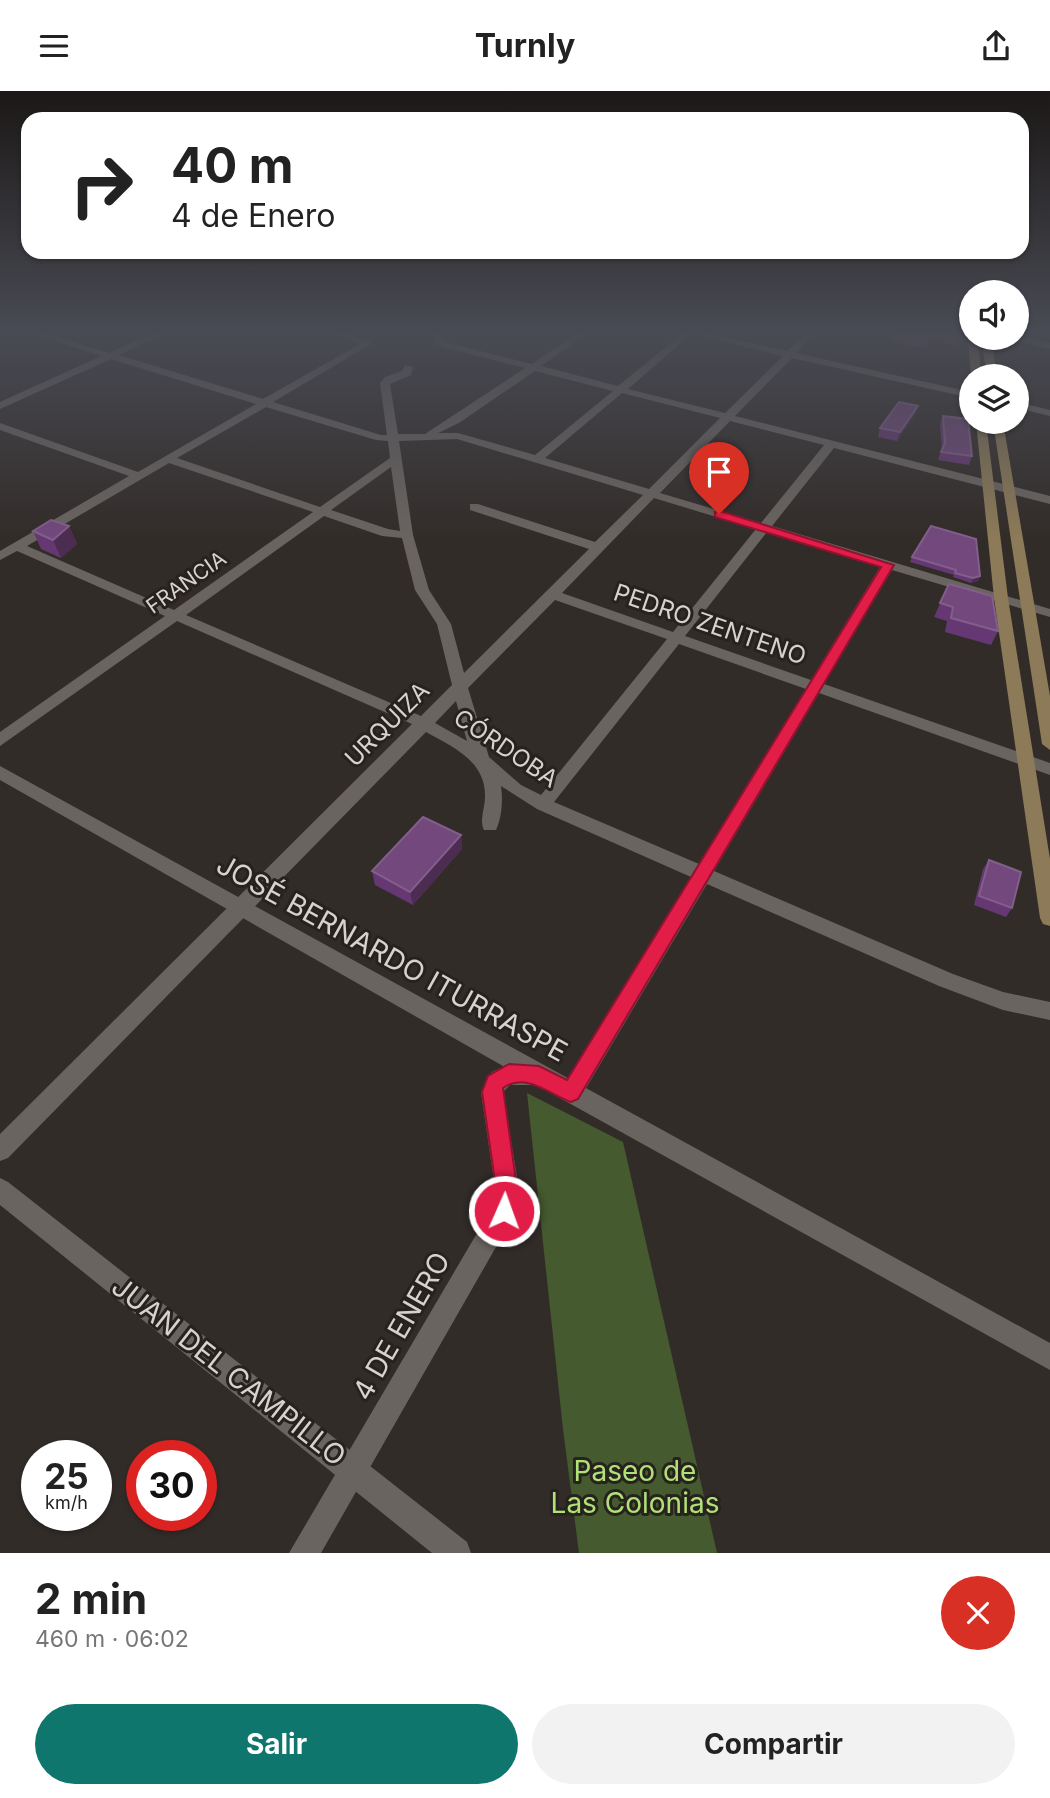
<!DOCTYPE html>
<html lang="es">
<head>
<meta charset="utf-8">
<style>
	:root { --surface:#fff; --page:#f2f2f2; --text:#222; --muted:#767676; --accent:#0f766e }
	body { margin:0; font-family:Inter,sans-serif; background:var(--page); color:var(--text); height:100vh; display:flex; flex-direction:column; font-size:26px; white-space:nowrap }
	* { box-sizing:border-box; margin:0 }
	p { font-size:23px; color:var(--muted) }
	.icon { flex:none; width:38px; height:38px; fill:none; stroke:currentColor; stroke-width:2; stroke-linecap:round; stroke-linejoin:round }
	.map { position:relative; height:1462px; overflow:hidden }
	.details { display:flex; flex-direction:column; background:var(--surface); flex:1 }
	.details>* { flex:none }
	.hud { position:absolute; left:21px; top:21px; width:1008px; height:147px; border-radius:21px; box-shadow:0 2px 5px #0004; background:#fff; color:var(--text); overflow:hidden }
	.fabs { position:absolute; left:959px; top:189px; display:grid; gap:14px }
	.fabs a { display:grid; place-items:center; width:70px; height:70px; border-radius:50%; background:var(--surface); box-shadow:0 2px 5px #0004; font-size:35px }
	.speed { position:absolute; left:21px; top:1349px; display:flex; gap:14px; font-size:35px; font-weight:700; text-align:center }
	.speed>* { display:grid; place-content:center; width:91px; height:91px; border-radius:50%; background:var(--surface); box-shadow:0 2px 5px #0004; line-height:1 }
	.speed small { font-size:18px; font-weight:400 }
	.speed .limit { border:10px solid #d22; background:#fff; color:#111 }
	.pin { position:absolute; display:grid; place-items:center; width:60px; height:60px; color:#fff; margin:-72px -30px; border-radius:50% 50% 50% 0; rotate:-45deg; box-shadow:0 0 7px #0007 }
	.pin .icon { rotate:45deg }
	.me { position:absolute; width:77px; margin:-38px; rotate:2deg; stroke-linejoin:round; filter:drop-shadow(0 0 5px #0008) }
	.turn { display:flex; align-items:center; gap:24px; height:147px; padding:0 35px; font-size:32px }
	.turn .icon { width:91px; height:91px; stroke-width:2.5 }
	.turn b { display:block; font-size:49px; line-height:60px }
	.round { display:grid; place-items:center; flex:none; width:74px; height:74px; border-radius:37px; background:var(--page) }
	.headline { display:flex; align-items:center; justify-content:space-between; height:119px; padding:0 35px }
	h1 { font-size:42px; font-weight:700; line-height:52px }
	.action { display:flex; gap:14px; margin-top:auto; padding:14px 35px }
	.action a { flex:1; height:80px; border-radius:42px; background:var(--accent); color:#fff; font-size:28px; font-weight:700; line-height:80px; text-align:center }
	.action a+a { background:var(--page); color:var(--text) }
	header { display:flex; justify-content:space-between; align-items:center; height:91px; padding:0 35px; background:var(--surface); font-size:32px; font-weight:700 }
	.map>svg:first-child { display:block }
	.green { fill:#455a2f }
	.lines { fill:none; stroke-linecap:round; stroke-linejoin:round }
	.minor { fill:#6a6460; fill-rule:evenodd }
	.tertiary { fill:#6a6460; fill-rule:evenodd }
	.secondary { fill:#8c7a58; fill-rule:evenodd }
	.wall { fill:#663873 }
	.shaded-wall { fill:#4c2c51 }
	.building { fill:#72487d; stroke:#825e8a; stroke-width:2 }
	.route { fill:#e11d48; stroke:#92132f; stroke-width:2 }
	.labels { text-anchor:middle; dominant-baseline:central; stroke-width:6; stroke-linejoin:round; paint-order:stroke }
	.far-street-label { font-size:21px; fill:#d5d2cf; stroke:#28221f }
	.street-label { font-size:24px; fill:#d5d2cf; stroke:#28221f }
	.near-street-label { font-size:28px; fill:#d5d2cf; stroke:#28221f }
	.near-park-label { font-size:28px; fill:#afe176; stroke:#28221f }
</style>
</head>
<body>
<header><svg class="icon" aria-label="menu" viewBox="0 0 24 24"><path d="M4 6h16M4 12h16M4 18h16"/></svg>Turnly<svg class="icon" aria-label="share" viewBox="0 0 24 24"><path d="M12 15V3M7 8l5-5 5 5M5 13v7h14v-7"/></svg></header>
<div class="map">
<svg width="1050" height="1462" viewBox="0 0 1050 1462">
	<rect width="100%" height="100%" fill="#322c29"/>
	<path class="green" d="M527,1002L623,1051L717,1462H579L563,1338Z"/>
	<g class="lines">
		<path class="minor" d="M34,243H47L109,262L151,243H162L119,264L263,308L360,253L336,243H349L373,252L273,311L381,344H387L380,292L385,286L402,280L405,274L413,276L411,284L390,293L398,343H425L525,277L443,256L436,253L433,243H441L443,249L449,252L532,273L576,243H586L541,275L618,295L682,243H691L628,298L725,322L783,265L693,243H708L787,260L805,243H814L796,262L971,301V307L792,267L735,325L1050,405V413L834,357L772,435L1050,518V526L892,479L824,593L1050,672V684L819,602L714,780L953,883L1003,901L1050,911V929L1003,919L939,895L707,793L579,1009L571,1012L563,1009L560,1002L563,995L691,786L537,718L501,695C503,709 502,726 496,739H484C479,729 485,717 485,706C486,670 453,656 426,641L8,1067L0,1070V1043L412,633L177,530L0,655V641L165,525L17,460L0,469V460L129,385L0,339V332L138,381L256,313L111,268L0,318V311L101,265ZM535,280L613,300L535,364L458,342H438L459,332ZM622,302L720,327L649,398L545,367ZM266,316L376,349L388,350L390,367L320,416L177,367ZM730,330L824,354L761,432L660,402ZM457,348L643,404L595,451L478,413H470V419L589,458L464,582L451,533L429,499L413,444L399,350ZM169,372L313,421L174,519L27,455ZM391,376L400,440L388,438L331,419ZM654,407L756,438L673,541L562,502ZM324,425L382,445L402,447L415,499L437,533L452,594L421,625L186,524ZM767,441L880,476L811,589L685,545ZM555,509L667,548L541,704L521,694L489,666L468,597ZM679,553L806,598L699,773L554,711ZM456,610L467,650L435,632Z
			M1017,246L1050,252V258L1005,247Z
			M1017,311L1050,319V325L1017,317Z
			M510,973L539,974L547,977L550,984L547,991L539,994H510L503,1001L520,1104L512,1128L321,1462H289L493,1115L496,1104L481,1001L492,981Z"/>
		<path class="tertiary" d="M0,675L1050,1252V1279L531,991L0,689Z
			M0,1087L8,1091L467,1451L471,1462H432L0,1114Z"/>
		<path class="secondary" d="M971,245L978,247L981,285H971L968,247Z
			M981,247H991L997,285H987Z
			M976,331H986L1008,507L1050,768V835L1043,833L1040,827L994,507Z
			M993,331H1003L1050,605V659L1042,653Z"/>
	</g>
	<path class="wall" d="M892,243H961L957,254L931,249L925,257L890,250Z
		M915,323L897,350L878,346L880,337Z
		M943,325L972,365L969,374L938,369L942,358L940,333Z
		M69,435L77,453L61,467L41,458L33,440Z
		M912,466L980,485L978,490L971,492L953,486L954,484L910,471Z
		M949,493L998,540L991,554L945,541L947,530L934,526Z
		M461,744L462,758L413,814L375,794L372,780Z
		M989,769L1012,817L1006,826L974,814L983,778Z"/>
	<path class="shaded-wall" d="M931,243H933L931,249L925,257L928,246Z
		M918,315L915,323L897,350L900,341Z
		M69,435L77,453L61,467L53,449Z
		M980,485L978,490L971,492L973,487Z
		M461,744L462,758L413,814L410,801Z"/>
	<path class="building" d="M910,243H931L928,246Z
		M899,311L918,315L900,341L880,337Z
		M943,325L968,328L972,365L941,361L945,352Z
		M51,429L69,435L53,449L33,440Z
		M931,435L976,448L980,485L973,487L955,482L956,479L912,466Z
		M949,493L992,505L998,540L951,527L953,516L940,512Z
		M423,726L461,744L410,801L372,780Z
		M989,769L1021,781L1012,817L979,805Z"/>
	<linearGradient id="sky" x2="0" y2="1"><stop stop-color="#1c1817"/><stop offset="0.54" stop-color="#494b54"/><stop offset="1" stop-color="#494b54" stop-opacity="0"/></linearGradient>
	<rect width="1050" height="447" fill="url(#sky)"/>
	<path class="route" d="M715,421H723L894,474L578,1008L571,1011C549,1003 526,981 503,997L518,1104L512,1128L504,1131L496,1128L493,1120L497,1104L482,1001L488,985L509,973L539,975L567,989L881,476L715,426Z"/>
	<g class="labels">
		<g class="far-street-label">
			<text transform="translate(186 491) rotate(-35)">FRANCIA</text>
		</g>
		<g class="street-label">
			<text transform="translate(710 533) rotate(19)">PEDRO ZENTENO</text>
			<text transform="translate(387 633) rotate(-45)">URQUIZA</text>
			<text transform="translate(506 657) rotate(34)">CÓRDOBA</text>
		</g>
		<g class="near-street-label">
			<text transform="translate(392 867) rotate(29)">JOSÉ BERNARDO ITURRASPE</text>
			<text transform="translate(401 1235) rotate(-60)">4 DE ENERO</text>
			<text transform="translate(229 1280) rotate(38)">JUAN DEL CAMPILLO</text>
		</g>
		<g class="near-park-label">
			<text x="635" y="1380">Paseo de<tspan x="635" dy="32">Las Colonias</tspan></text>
		</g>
	</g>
</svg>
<div class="fabs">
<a><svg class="icon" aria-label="sound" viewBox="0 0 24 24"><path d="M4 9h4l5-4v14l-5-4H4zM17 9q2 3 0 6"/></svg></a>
<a><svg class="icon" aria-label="layers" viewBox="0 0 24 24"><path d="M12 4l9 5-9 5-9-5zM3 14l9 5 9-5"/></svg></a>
</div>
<div class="speed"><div>25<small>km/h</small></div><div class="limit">30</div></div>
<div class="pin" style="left:719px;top:423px;background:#d93025"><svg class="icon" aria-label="arrive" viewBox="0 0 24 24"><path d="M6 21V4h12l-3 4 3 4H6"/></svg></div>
<svg class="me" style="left:504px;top:1120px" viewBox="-20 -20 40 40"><circle r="17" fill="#e11d48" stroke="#fff" stroke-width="3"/><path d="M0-11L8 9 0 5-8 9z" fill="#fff"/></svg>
<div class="hud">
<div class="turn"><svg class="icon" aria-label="right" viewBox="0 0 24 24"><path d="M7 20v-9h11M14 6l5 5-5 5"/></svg><div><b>40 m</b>4 de Enero</div></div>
</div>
</div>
<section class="details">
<div class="headline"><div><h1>2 min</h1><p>460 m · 06:02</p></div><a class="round" style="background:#d93025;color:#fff"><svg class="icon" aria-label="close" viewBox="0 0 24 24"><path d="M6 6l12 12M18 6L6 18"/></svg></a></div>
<div class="action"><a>Salir</a><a>Compartir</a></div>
</section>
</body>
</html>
